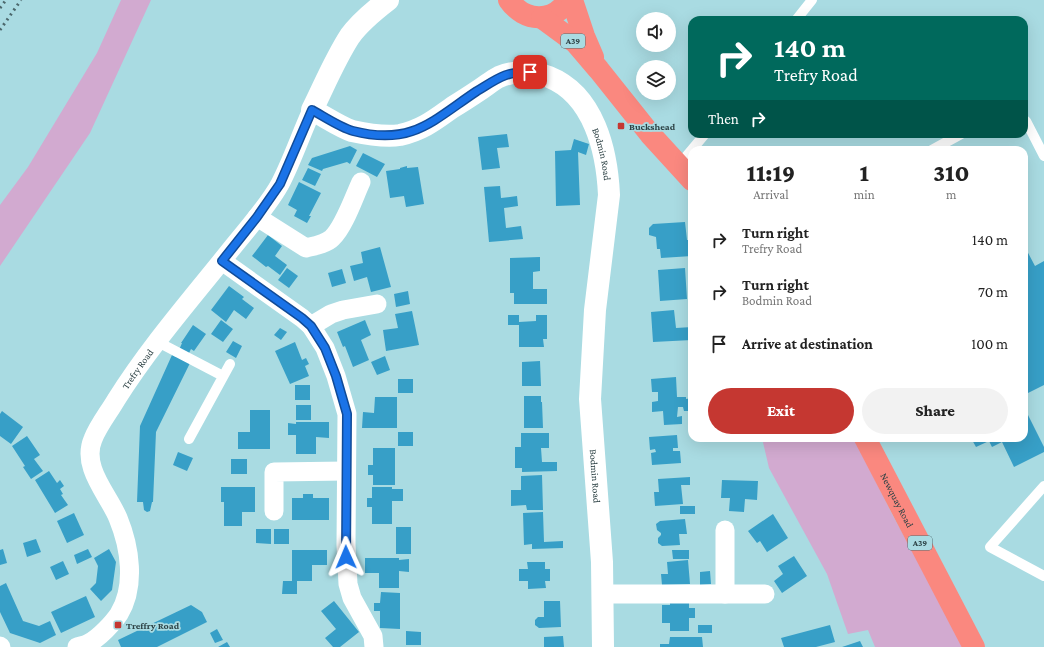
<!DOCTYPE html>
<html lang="en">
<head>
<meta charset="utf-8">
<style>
	:root { --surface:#fff; --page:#f2f2f2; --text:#222; --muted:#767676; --accent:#c53731 }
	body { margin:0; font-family:"Crimson Pro",serif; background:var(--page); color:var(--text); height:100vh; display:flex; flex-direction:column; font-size:15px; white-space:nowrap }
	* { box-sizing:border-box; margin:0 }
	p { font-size:13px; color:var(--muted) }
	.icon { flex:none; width:22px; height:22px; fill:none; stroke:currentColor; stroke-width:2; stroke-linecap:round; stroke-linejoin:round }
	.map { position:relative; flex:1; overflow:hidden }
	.details { position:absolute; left:688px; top:146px; width:340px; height:296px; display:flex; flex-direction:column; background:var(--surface); border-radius:12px; box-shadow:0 4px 16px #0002 }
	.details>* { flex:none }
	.banner { position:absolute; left:688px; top:16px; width:340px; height:122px; border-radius:12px; box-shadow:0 4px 16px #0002; background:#00695c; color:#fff; overflow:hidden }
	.tools { position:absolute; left:636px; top:12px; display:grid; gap:8px }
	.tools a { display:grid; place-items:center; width:40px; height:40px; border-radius:50%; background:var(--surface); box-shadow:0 4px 16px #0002; font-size:20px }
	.pin { position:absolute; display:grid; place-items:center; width:34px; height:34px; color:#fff; margin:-17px; border-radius:8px; box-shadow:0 2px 6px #0006 }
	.me { position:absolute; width:44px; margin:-22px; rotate:359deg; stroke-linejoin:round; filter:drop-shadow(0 0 3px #0008) }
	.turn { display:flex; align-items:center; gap:14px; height:84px; padding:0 20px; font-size:18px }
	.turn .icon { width:52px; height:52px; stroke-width:2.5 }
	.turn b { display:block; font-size:28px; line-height:34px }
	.then { display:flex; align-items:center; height:38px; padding:0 20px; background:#0003; gap:8px; font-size:15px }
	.eta { display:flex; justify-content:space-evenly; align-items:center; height:68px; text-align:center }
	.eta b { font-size:24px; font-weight:800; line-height:28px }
	.action { display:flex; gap:8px; margin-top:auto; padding:8px 20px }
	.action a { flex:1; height:46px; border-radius:24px; background:var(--accent); color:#fff; font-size:16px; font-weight:800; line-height:46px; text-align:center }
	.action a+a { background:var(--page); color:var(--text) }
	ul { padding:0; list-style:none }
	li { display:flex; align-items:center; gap:12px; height:52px; padding:0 20px }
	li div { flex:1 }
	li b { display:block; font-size:15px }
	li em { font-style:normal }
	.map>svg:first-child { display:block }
	.green { fill:#d2aad0 }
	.building { fill:#379fc7 }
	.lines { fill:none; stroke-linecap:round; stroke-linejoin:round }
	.service { stroke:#fff; stroke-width:10 }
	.minor { stroke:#fff; stroke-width:19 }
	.tertiary { stroke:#fff; stroke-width:22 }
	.trunk { stroke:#fa887f; stroke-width:22 }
	.rail { stroke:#4b676b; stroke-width:3; stroke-dasharray:2 4; stroke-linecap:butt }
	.route-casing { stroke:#114b97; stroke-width:10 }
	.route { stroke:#1a73e8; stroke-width:7 }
	.poi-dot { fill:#c53731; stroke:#a9dbe2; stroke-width:1.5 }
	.labels { text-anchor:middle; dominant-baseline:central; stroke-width:3.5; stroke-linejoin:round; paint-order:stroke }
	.shield { fill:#a9dbe2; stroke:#526f73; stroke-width:1 }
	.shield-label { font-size:9px; font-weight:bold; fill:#2c4144 }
	.poi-label { font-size:10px; font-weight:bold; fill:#2c4144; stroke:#a9dbe2; text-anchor:start }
	.street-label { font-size:10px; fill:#2c4144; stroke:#a9dbe2 }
</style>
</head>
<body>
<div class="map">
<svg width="1044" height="647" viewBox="0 0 1044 647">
	<rect width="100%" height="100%" fill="#a9dbe2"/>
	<path class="green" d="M121,0H151L90,133L0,266V205L28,167L97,53Z
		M762,438H854L892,514L964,647H875L868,630L848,634L827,574L769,468Z"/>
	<path class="building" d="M507,134L509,147L497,148L500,168L482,170L478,137Z
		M574,139L589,144L586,155L578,152L580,205L556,206L555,151L571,150Z
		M350,146L357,150L350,164L347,162L323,169L322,171L308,165L312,158Z
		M363,153L385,164L377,177L356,166Z
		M407,166V168L418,167L424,204L406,207L404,196L390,198L386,171L400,169V168Z
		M308,168L321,174L315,186L302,180Z
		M299,182L321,193L309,216H311L307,223L294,216L297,210L288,205Z
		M500,186L501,198L517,196L518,206L504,208L506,228L521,226L523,239L489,242L484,187Z
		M685,222L687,240H692V256L661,258L660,249H657L656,237L649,235V228L653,224Z
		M268,235L282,246L275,256L287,265L280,275L268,266L266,267L252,256Z
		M380,247L391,287L371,292L367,277L354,281L350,266L363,263L361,252Z
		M1026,249L1035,266L1044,261V385L1024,395V250Z
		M540,257V271L533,272V289H547V304H514V293H510V258Z
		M287,268L298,276L289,288L278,280Z
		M685,268L687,299L660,301L658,270Z
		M342,269L346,283L332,287L328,273Z
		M229,286L244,297L242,299L254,308L246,319L234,310L226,322L211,310Z
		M408,291L410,304L396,307L394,294Z
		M674,310L676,328L692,327V340L653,342L651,312Z
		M412,311L419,345L386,351L383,330L398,328L395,314Z
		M508,315H519V322L536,321V315H547V339H543L544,347H519V325H508Z
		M221,320L233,329L223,342L211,334Z
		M365,320L371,335L361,340L369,360L353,367L345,346L343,347L337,332Z
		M193,325L206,334L194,351L191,349L185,361L190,363L156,432L153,502H152L150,511L147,512L144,510L143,502H137L140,426L172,355L176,357L182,343H181Z
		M280,328L287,332L281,340L274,335Z
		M233,341L242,346L236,358L226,352Z
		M295,342L302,360L306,358L309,364L305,366L309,376L290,384L275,351Z
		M385,356L390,370L377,375L371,362Z
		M540,361L541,386H522V362Z
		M676,377L677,397H686V399L692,398V411H684L683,407H678L677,417L682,416V424L664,425L663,411L652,412V402L658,401V392H652L651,379Z
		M398,379H413V393H398Z
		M295,385H310V400H295Z
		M524,396H541V402H542L543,428H524Z
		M375,397H397V428H362L363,412L374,413Z
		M296,405H311V420H296Z
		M1024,407L1044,447V452L1014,467L1002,442L992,447L989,441L976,447L971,438H1024Z
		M250,410H270V449H238V432H250Z
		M2,411L23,427L11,444L0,436V414Z
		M296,422H329V438L316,437V454H296V435H288V423L296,424Z
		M398,432H413V446H398Z
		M521,433H549V448H541L542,462H557V471L522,472V468H515V447H521Z
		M677,435L678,448H673V451H680L681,463L652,465L651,453L656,452L655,449L650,450L649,437Z
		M27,436L40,455L34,459L43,471L31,479L23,467L25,466L12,446Z
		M373,448H395V485H373V475H368V465H373Z
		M178,452L193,458L187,471L173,465Z
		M231,459H247V474H231Z
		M49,471L57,483L60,480L64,486L60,489L63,494L61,495L68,505L55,513L35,480Z
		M542,475L543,510H527L526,505L511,506V490H521V476Z
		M690,477V485H681L683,504L655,506L654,492H659L658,479Z
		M722,480L758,481L757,500L745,499L744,512L729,511L730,498H721Z
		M221,487H255V512H242V526H224V502H221Z
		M372,487H392V489H403V501H392V524H372V507H367V498H372Z
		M303,494H313V498H329V520H292V498H303Z
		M680,506H695V514H680Z
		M543,512L544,542L563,541V548L532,549V544L524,545L523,513Z
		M74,513L84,535L67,543L57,521Z
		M773,514L788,538L767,552L760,541L757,543L748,531Z
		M685,519L687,534H679L680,545L662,546L658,543V538L661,535V533L657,530L656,524L660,521Z
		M396,527H411V554H396Z
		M256,529H271V544L256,543Z
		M274,529H289V544H274Z
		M36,539L41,552L27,557L23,543Z
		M3,549L7,563L0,565V550Z
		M88,549L92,557L77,564L74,555Z
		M109,549L116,562L112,590L101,601L90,589L96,583L98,566L94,558Z
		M292,550H327V565H312V581H297V594H282L283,581H292Z
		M672,550H689V559H673Z
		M794,556L807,576L782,593L774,581L783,574L778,566Z
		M365,558H399V560L409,559V572L399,571V588H379V573H365Z
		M688,560L690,584L662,585L661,574H668L667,562Z
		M63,561L69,574L56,580L50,567Z
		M527,562H545V569H550V581H545L546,588L528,589V581H519V569H528Z
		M710,571L711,584L700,585V572Z
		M6,583L23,621L39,626L50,621L56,635L40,643L10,633L0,612V586Z
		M381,592L400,593V629L380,628V611H374V603H380Z
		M86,596L95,617L61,633L51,612Z
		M689,598V608H695V618H689V631H670V623H662V605H670V599Z
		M334,601L359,632L340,647H333L325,638L336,629L321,611Z
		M544,601H560L561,627L539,628L535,625V620L538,617H544Z
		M191,605L202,612L207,622L157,647H121L118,640Z
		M698,625H712V633H698Z
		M830,625L835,642L816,647H784L781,638Z
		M217,629L223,640L215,643L210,633Z
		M406,631L421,632V645H406Z
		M563,636L564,647H544V637Z
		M670,637H702L703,647H660V644H669Z
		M860,641L863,647H842Z
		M227,642L230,647H218Z"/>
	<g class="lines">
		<path class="service" d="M796,20L812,0
			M1024,121H1026L1044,156
			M932,150L961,134
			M679,165L705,134
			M156,341L223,376
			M189,439L230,364
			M1044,486L990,547L1044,576"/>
		<g class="minor">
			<path d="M257,217L306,248C314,246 326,244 332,238C344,227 354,197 361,182"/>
			<path d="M222,261L302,318L311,326L325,348L336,376L347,414L346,545L348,584L352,598L373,636L374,647"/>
			<path d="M311,326L331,314L343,310L377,304"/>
			<path d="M274,511V472L346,471"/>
			<path d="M602,594H765"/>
			<path d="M725,594V530"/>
			<path d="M0,646L1,647"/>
			<path id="s1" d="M77,647C81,646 86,645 89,643C99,638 113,623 119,614C136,586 130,547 118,518C108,494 81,467 93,439C98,426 109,412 116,400C150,346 192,298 232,248C248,228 268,206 280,184C292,161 301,134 312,110"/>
		</g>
		<path class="tertiary" id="s2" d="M388,0C375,10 360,22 350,36C335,59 324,86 312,110C324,116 340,127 352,131C366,134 387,137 400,135C423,130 436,119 453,107C463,101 472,95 481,89C487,85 493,80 499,77C516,70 533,71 549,77C594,95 607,151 609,195L595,310L590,399L602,562L603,647"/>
		<g class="trunk">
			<path d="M509,0C524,22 553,24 568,0"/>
			<path d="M572,0L584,36L593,57"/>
			<path d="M542,18L576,43L599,70L650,134L692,180"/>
			<path id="s3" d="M865,438L974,647"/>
		</g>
		<path class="rail" d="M0,8L6,0
			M0,30L21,0"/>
	</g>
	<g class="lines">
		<defs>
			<path id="route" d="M346,557L347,414L336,376L325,348L311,326L302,318L222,261L257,217L280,184L312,110C323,116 341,128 353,131C412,146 432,121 477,91C497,79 506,71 530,72"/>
		</defs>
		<use href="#route" class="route-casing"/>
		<use href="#route" class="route"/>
	</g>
	<g class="poi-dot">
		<rect x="617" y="122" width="8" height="8" rx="2"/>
		<rect x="114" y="621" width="8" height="8" rx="2"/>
	</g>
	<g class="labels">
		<g class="shield">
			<rect x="561" y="34" width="24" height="14" rx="3"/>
			<rect x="908" y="536" width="24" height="14" rx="3"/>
		</g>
		<g class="shield-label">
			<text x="573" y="41">A39</text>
			<text x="920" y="543">A39</text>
		</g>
		<g class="poi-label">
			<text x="629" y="126">Buckshead</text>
			<text x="126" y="625">Treffry Road</text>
		</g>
		<g class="street-label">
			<text stroke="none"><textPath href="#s2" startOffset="494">Bodmin Road</textPath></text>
			<text stroke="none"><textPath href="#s1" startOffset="323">Trefry Road</textPath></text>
			<text stroke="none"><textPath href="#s2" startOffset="818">Bodmin Road</textPath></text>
			<text stroke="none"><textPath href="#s3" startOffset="70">Newquay Road</textPath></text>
		</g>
	</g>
</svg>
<div class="tools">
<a><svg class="icon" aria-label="sound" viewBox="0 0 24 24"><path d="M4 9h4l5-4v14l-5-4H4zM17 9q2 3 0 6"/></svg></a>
<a><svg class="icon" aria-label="layers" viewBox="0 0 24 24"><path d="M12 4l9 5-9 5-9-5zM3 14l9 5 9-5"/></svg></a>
</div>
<div class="pin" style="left:530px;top:72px;background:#d93025"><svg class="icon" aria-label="arrive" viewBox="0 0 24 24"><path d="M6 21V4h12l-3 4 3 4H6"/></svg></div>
<svg class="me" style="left:346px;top:557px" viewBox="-20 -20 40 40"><path d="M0-17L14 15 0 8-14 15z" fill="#1a73e8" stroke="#fff" stroke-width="4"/></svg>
<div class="banner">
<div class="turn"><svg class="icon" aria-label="right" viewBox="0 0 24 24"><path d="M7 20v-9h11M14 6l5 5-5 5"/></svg><div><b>140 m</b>Trefry Road</div></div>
<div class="then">Then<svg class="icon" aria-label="right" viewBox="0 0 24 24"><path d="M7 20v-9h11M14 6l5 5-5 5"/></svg></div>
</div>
<section class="details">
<div class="eta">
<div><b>11:19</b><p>Arrival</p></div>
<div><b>1</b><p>min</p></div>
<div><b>310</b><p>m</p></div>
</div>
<ul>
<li><svg class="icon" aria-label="right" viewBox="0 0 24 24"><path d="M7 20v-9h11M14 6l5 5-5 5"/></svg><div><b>Turn right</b><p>Trefry Road</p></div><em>140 m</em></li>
<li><svg class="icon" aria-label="right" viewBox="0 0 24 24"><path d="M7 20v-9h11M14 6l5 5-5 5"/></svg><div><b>Turn right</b><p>Bodmin Road</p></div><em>70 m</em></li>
<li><svg class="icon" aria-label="arrive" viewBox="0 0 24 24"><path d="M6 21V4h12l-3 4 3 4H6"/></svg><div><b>Arrive at destination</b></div><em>100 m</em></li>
</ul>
<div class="action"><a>Exit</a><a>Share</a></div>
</section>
</div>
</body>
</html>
